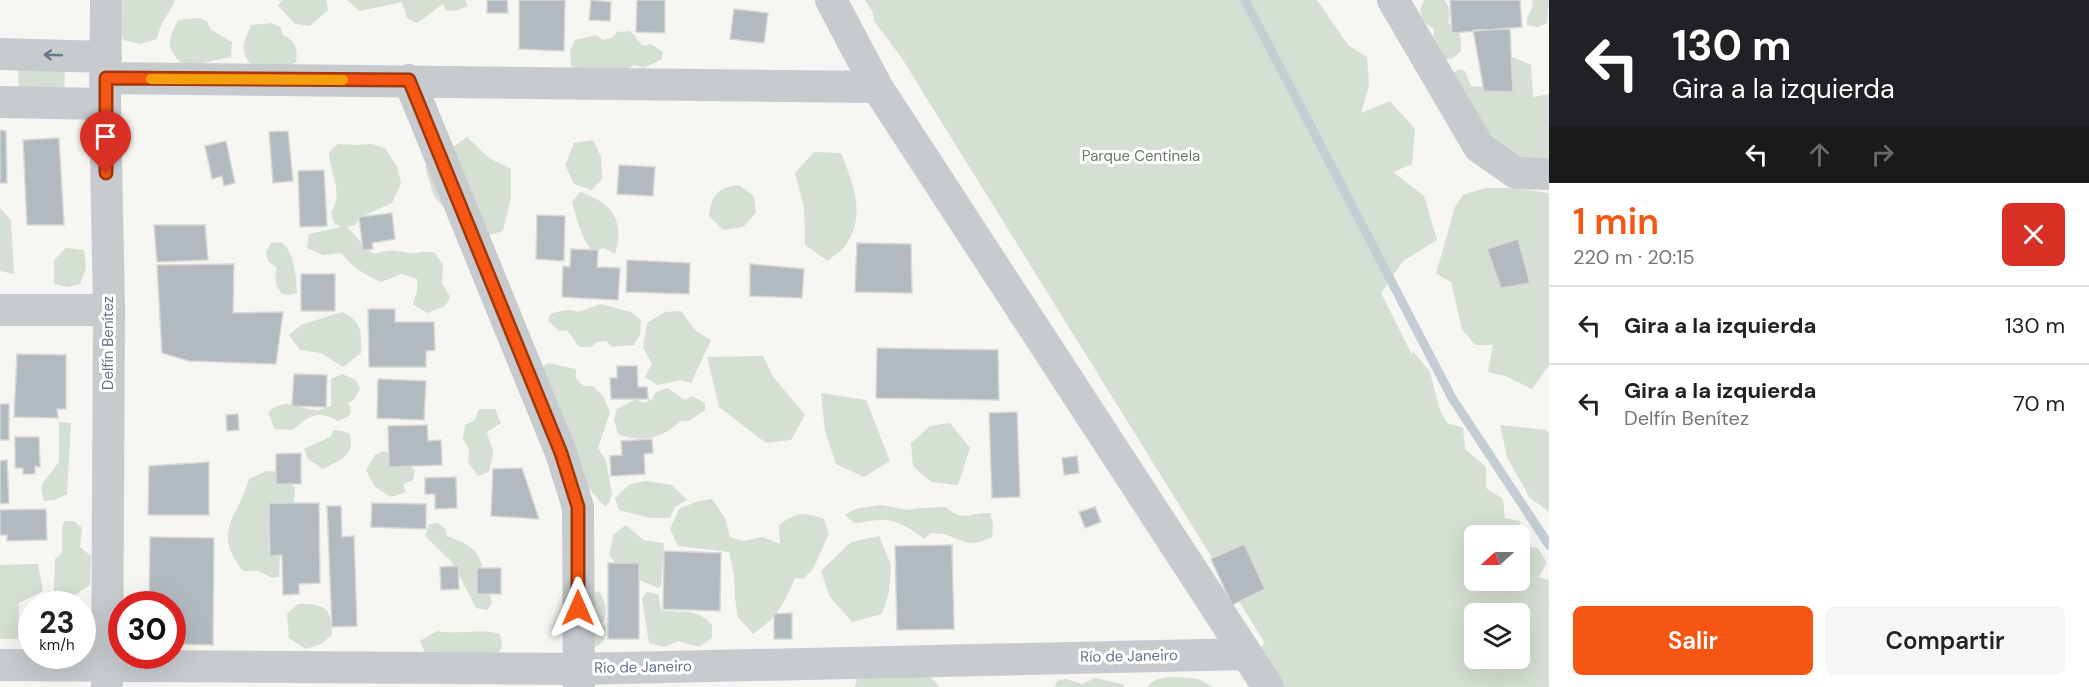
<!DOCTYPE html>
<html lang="es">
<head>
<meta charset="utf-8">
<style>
	:root { --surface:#fff; --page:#f6f6f6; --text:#222; --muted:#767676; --line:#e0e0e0; --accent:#f65613 }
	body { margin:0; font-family:"DM Sans",sans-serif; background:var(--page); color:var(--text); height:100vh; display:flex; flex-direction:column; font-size:22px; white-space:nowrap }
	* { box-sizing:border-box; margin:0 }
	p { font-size:20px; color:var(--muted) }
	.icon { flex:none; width:33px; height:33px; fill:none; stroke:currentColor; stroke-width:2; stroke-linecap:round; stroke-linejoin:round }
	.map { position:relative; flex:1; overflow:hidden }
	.drawer { display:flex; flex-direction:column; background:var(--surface); width:540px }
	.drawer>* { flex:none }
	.banner { background:#202124; color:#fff; overflow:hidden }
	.needle { width:39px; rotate:249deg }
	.controls { position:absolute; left:1464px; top:525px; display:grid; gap:12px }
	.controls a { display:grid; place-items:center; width:66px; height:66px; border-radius:9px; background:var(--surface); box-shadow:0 6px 24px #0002; font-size:30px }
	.speed { position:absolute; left:18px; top:591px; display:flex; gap:12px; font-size:30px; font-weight:700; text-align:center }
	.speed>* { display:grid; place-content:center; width:78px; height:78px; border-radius:50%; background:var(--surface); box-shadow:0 6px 24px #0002; line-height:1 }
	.speed small { font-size:15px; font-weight:400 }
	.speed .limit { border:9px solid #d22; background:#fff; color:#111 }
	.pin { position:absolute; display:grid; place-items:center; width:51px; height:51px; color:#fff; margin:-62px -26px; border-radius:50% 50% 50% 0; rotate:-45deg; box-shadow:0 0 6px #0007 }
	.pin .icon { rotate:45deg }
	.me { position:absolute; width:66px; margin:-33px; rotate:0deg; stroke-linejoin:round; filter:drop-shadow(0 0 4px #0008) }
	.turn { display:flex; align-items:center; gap:21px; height:126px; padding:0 24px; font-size:27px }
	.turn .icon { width:78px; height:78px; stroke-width:2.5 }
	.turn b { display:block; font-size:42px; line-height:51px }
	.lanes { display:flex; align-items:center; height:57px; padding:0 24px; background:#0003; justify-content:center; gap:30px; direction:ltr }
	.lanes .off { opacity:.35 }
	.round { display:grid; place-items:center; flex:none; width:63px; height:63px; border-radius:9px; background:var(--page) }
	.headline { display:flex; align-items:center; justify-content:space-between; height:102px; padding:0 24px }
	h1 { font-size:36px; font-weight:600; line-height:45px; color:var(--accent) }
	.button { display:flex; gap:12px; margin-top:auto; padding:12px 24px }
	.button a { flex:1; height:69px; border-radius:9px; background:var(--accent); color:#fff; font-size:24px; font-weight:600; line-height:69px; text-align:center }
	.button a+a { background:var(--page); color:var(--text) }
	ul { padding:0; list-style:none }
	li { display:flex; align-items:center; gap:18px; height:78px; padding:0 24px; border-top:2px solid var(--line) }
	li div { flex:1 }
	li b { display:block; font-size:22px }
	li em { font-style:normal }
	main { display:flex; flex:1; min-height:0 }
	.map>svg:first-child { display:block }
	.green { fill:#d6dfd3; fill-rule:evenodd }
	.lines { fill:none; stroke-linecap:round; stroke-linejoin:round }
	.stream { stroke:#c3cdd3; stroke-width:9 }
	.building { fill:#b2b9bf; stroke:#d7d8d5; stroke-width:1.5 }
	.street { stroke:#c8cbce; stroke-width:32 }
	.oneway { stroke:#67788b }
	.route-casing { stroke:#a0380c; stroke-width:15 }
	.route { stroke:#f65613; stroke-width:10 }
	.slow { stroke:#f59e0b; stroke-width:10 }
	.labels { text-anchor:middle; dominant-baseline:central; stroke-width:6; stroke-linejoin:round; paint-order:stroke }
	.park-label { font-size:15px; fill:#657d61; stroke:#fff }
	.street-label { font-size:15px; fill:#627487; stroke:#fff }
</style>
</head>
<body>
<main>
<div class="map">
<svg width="1549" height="687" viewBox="0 0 1549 687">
	<rect width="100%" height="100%" fill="#f6f6f2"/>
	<path class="green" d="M113,0H175C169,15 160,22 157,39L140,44L124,40L114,20Z
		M282,0H326L328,10L310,26L295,24L278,6Z
		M347,0H465L468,6L459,10L447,11L443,4L417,23L407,18L402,2L360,11Z
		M865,0H1317L1348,45L1367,57L1369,86L1361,113L1390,101L1415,129L1412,164L1393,172L1424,196L1437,240L1403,261L1381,293L1412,355L1413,351L1430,372L1440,410L1447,423L1463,428L1465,449L1486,467V488L1503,499L1505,518L1520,521V537V536H1474V580H1520V546L1538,548L1547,563L1539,576L1541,578L1549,580V687H1268L1255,653L1265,643L901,57L874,21L873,13ZM1474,614H1520V658H1474Z
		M1424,0H1444C1450,7 1451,14 1448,23C1461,29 1461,38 1461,51L1452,59H1443L1432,48L1434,29L1423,22L1420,10Z
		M1532,0H1549L1547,23L1538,27L1527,25V18L1533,6Z
		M199,18L207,21L210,29L232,42L231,57L194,65L182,64C165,46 168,41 178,20Z
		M272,23L280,27L283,35C296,41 298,49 296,62L285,68L255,69C239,51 242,46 251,25Z
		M630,31L643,46L651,44L663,52L662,59L644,68L634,65L625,71L583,73L571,66L570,51L575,40L596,35L603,40L612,38L617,32Z
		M1513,57L1531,65L1533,97L1549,94V161L1495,160L1496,139L1481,132L1448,76L1459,69L1465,71L1471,86L1505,89L1508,59Z
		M18,67L65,70L64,94L19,93Z
		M467,137L489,158L511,169V197L503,231L486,236L457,223L434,196L425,167Z
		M593,140L601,157L602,179L592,190L574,184L565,165L574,143Z
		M338,144L356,145L372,144L385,148L397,167L401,183L392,203L363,216L355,225L347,227C358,237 361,245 374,254C392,249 393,251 409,253C419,254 423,250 435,253L443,265L442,283L450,297L445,306L427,313L413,304L417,291V279L402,274L381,282C365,275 352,267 341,253L323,255L307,248L309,234L341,227L334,223L331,213C344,190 330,176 329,152Z
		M814,152L841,153C853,183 867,216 845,246C841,251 833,256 828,261L805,245L804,207L795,173Z
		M739,185L754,196L756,213L743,227L723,230L709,216C712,194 717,188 739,185Z
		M1486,188H1510L1549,193V365L1532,389L1505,376L1488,372L1493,345H1475L1462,329L1451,282L1436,274L1455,207L1463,195Z
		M580,192C611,202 626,221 615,254L604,248L592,251C580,237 577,218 572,202Z
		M0,208L11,220L14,274L0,271Z
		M281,242C295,252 296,276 297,293L290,295L282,294C275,284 274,279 277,268L268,261L266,252L271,243Z
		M66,248L84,250L86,268L80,284L67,287L54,284V260Z
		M601,304L631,312L641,320L640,335L634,345L612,347L606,341L597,342L591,347H579L567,330L559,331L548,321L550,314C561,311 568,308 578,312Z
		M681,311L697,332L711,340L691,383L680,380L657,385L645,377L652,364L643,347L647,323L665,312Z
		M342,312C363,322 361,332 361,353L343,367L321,353L300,350L289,335L301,325Z
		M763,356L774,378L805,415L791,440L766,443L719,407L707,357Z
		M548,363L576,369V378L583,386H593L603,396L610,412L598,448L606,461L612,494L609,503L605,506C595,498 589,486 578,477L536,371Z
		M342,374L356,380L360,389L354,400L348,403L351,411L349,416L338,421C316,410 310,415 293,430L275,429L268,412C289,396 294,409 316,410C321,410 326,407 331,406V379Z
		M668,388L685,400L692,396L705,403V410L689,421H680C663,439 641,443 618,434L614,420L617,409L636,399L644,403L652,399L656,392Z
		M821,393L866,400L890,461L864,477L836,464L825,431Z
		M479,409H495L501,423L487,432C488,439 492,445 493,452C493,458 490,466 489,472L478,476L468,462L469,449L463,439L465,425L475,420Z
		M59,422L71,423L67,494L55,500L44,501L41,488L43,483L59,462Z
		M950,423L970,448L958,485L931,482L913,466L911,443L930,426Z
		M1500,425L1546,430L1549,433V512L1530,498L1507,457Z
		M334,430L343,431L350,434C355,457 340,459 323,469L308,459L304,449L330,437Z
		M384,451L400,459L415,470L413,480L403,484L406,492L391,497L375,487L366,470L375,455Z
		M266,471L280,472L295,488L293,512L282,531L268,548L280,556L279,577L273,578L258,571H243C211,531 238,518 249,479Z
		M645,481L672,485L687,500L675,507L670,518H650L619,510L615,498L629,485Z
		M712,499L725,518L730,537L742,541L763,537L780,544L779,525C797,512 803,512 824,519L829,534L813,569L803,579L795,578C784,604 777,618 753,634L738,617L735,598L734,575L729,552L678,546L670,529L679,509L698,501Z
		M881,505L908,510L920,508L946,507C961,522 971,513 990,513L993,524L992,537L980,542L968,543L944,534L931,533L924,539C911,529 896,518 879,520C871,520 863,523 854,523L845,515L855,509Z
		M65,521H74L82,528L80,547L91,556L90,585L70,598L59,596L54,591L55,559L62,553V527Z
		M438,523L445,529L447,536C477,546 486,558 482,589L490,596L492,603L487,610L476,608L452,562L425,536L429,524Z
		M626,525L643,540L664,543L661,586L658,588L625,574L609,555L614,534Z
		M879,536L891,565L889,592L882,614L852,622L830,597L821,571L851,542Z
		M38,564L43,591L19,603L18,639H0V565Z
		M599,591C606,602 609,613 602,624L606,627C605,639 604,643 593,648L592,594Z
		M647,592L658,594L661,610C683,614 697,607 712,625V638L699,647L679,641L664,647L649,643L642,598Z
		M298,604C326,604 331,607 332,635L321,644L306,649L289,638L287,614Z
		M437,631C457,635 480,628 500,634L502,646L497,656L428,660L420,641Z
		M859,672L928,673L939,687H855Z
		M1179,677L1198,679L1213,687H1147C1155,677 1167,677 1179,677Z
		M1095,678L1123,684L1124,687H1055L1057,681L1066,679L1082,684Z"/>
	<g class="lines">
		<path class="stream" d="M1245,0L1452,398L1549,545"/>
	</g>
	<path class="building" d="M487,0H507L508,13H487Z
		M519,0H565L564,51L519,49Z
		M591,0L611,2L610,21L589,20Z
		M637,0H665V33L636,32Z
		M1450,0H1520L1522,27L1452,33Z
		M734,9L768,13L764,43L730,39Z
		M1510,29L1513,92L1484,91L1473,30Z
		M0,130L6,131L7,183H0Z
		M288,131L293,181L273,183L269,132Z
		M59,138L64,225H27L23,140Z
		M226,141L235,183L224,186L222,176L212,179L205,146Z
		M619,165L655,167L653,196L617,194Z
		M324,170L327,226L300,227L298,171Z
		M392,213L395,239L372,243L373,249L363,250L359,217Z
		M537,215L565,216L564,261L536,259Z
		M154,225H205L208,260L157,262Z
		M1518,239L1530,283L1501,288L1487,249Z
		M857,243L911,244L912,293L855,292Z
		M571,249L598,250L597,267L620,268L618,300L562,297L563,266L570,267Z
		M627,260L690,263L689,294L626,292Z
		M234,264L233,313L283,312L276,364L189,361L162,353L157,265Z
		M750,264L804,269L802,298L750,296Z
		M301,274H335V311H301Z
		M368,309H395V322H434L435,350L426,351V367H369Z
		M877,348L998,350L999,400L876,398Z
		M17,354L66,355V409H57L58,418L14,417Z
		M617,366H637L638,387H647L648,399H611L610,378H617Z
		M294,374L327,375L326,407L292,406Z
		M378,379L426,381L424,420L377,418Z
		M0,404H9V440H0Z
		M1017,412L1020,497L992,498L989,413Z
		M238,414L239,430L227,431L226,415Z
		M427,425L428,441L441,440L442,465L389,467L388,426Z
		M15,437H39L40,467L35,466V474H23V468H15Z
		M652,439L653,453L644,454L645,474L611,476L610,456L622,455L621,441Z
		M301,453V484H276V454Z
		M1077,456L1079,473L1064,475L1062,458Z
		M7,460L9,503L0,504V461Z
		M209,462V515H148L149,466Z
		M522,468L539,519L491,516L493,469Z
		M456,477L457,508L435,509V494H425V478Z
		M269,503H319L320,583L299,584V594L283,595L282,555L270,556Z
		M372,503L426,504V529L371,527Z
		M327,506H341L342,537L354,536L357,626L332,627Z
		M1095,507L1101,522L1085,528L1079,512Z
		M46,509L47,540L7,541V535H0V510Z
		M150,537L214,538L213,645L172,644V604H149Z
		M1244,544L1265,589L1232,605L1211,559Z
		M952,545L954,629L897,630L895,546Z
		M664,551L721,553L720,611L663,609Z
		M608,563H639V639H608Z
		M458,566L459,589L441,590L440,567Z
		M477,568H501V594H477Z
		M792,613V639H774V614Z"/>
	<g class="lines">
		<path class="street" d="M106,0L105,104L109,310L107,686
			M831,0L877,87L1268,687
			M1393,0L1479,147L1516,173L1549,174
			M0,54L106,57
			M106,78L877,87
			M409,80L561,453L578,507L579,687
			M0,102L105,104
			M0,310H109
			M0,665L579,669L1246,654"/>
	</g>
	<defs><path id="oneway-shaft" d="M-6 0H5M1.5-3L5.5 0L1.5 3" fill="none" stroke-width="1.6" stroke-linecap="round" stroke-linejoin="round" transform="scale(1.5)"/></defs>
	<use class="oneway" href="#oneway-shaft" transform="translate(53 55) rotate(-178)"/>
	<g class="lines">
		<defs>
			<path id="route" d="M106,173V78L409,80L561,453L578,507V608"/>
		</defs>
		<use href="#route" class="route-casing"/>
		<use href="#route" class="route"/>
		<path class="slow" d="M151,79L343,80"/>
	</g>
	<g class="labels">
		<g class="park-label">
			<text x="1141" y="156">Parque Centinela</text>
		</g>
		<g class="street-label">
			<text transform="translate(108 343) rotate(-90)">Delfín Benítez</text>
			<text transform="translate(1129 656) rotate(-1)">Río de Janeiro</text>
			<text transform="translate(643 667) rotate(-1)">Río de Janeiro</text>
		</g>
	</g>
</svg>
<div class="controls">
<a><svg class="needle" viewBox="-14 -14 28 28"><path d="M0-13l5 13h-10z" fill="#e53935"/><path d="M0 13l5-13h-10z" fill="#767676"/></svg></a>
<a><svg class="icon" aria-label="layers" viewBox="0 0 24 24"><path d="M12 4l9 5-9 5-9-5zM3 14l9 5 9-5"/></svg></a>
</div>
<div class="speed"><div>23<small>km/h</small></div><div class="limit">30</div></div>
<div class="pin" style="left:106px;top:173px;background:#d93025"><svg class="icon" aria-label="arrive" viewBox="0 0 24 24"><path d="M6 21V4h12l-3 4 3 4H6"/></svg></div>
<svg class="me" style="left:578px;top:608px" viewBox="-20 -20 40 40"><path d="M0-17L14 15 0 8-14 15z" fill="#f65613" stroke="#fff" stroke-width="4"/></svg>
</div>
<section class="drawer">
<div class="banner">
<div class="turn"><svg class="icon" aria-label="left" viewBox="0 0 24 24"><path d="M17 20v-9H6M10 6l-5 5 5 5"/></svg><div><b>130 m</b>Gira a la izquierda</div></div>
<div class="lanes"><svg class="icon" aria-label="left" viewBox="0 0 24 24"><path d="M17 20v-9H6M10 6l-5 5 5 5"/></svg><svg class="icon off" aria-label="ahead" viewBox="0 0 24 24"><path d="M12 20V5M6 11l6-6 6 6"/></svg><svg class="icon off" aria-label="right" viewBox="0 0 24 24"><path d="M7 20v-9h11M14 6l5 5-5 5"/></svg></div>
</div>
<div class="headline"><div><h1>1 min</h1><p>220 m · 20:15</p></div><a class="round" style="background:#d93025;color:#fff"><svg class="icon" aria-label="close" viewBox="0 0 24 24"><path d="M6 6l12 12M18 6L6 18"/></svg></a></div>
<ul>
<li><svg class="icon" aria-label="left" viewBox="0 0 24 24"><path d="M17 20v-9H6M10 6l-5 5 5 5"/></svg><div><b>Gira a la izquierda</b></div><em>130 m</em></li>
<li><svg class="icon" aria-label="left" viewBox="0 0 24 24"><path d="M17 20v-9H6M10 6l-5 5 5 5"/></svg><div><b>Gira a la izquierda</b><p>Delfín Benítez</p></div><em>70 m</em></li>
</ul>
<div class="button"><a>Salir</a><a>Compartir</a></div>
</section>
</main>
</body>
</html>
